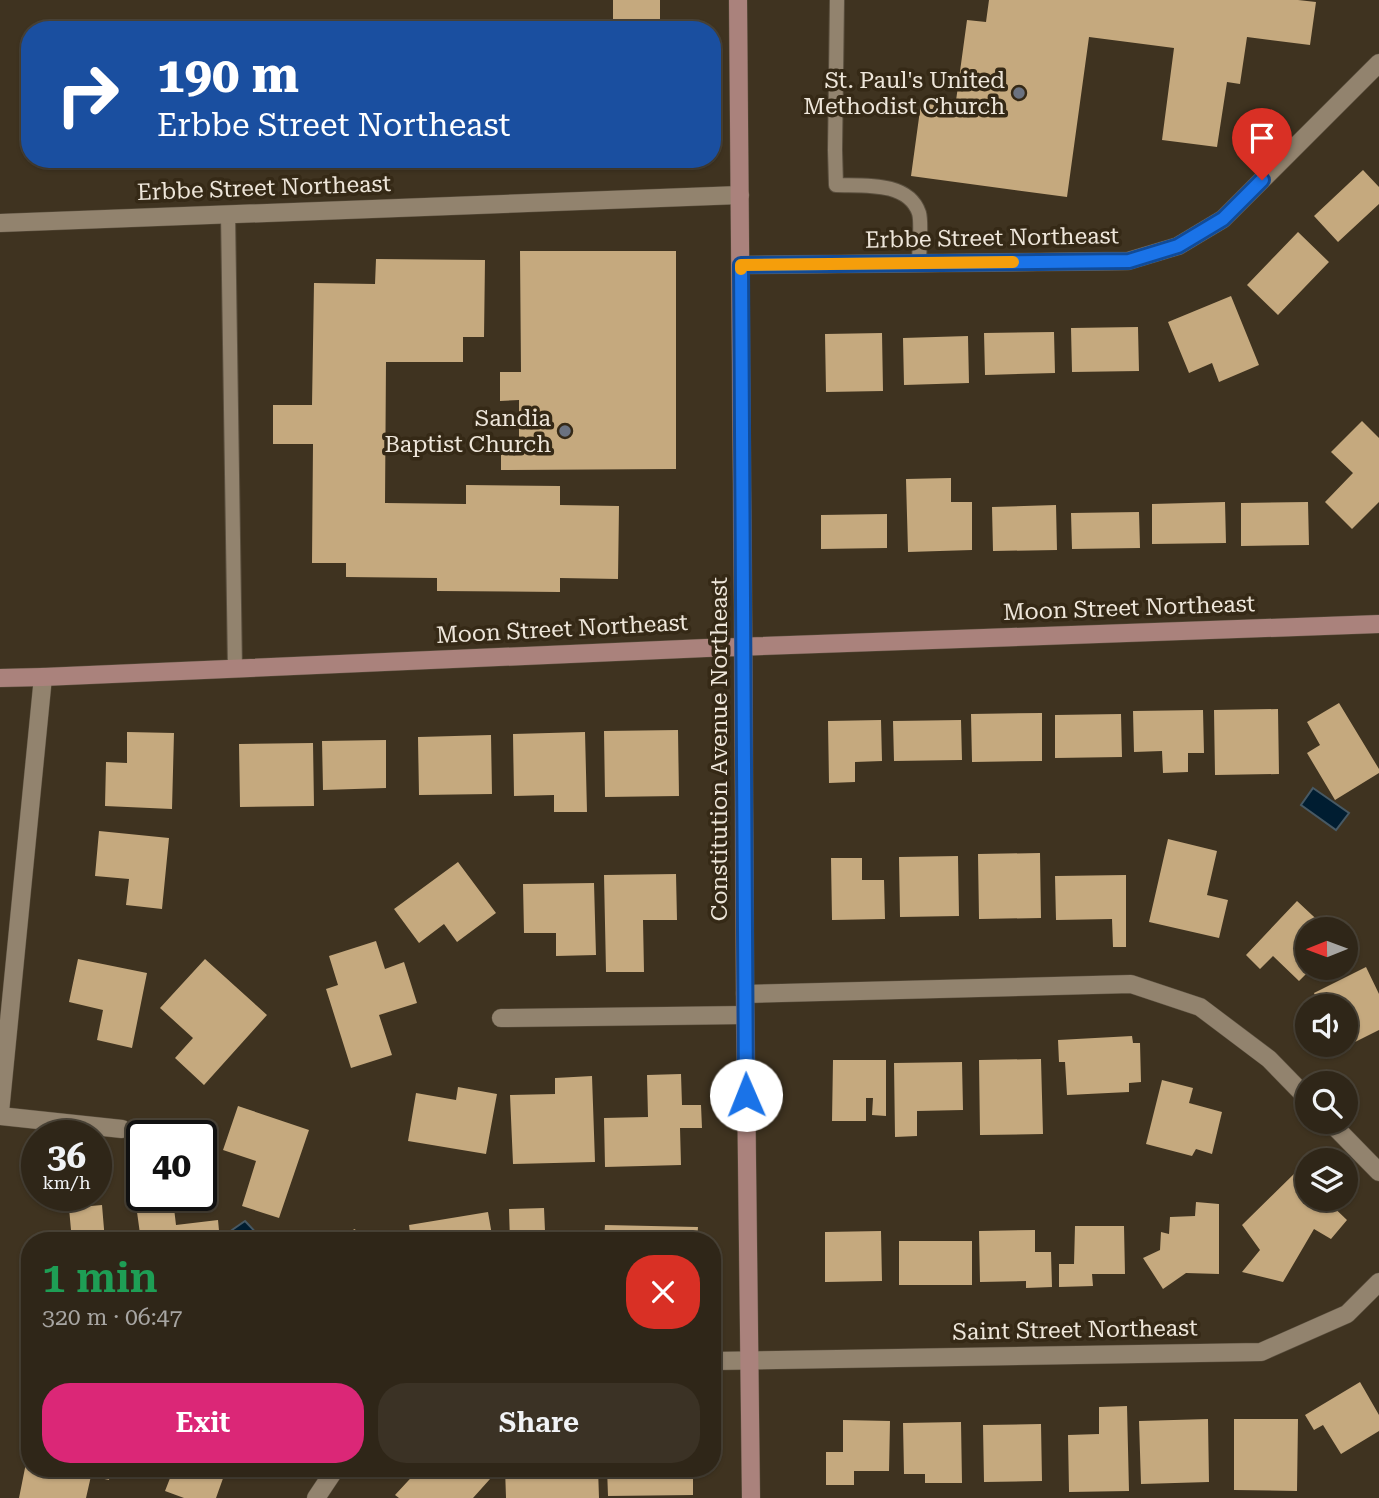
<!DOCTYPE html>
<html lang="en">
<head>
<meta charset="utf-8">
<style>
	:root { --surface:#2f2618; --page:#3b3225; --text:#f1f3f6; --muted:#a7a5a2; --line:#4a4337; --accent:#db2777 }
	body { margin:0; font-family:"Roboto Serif",serif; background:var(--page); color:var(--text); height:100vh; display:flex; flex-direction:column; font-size:26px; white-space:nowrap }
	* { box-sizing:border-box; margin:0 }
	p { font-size:23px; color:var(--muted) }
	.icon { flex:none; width:38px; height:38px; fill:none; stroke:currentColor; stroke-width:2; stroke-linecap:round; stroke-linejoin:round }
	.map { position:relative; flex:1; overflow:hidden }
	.sheet { position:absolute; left:21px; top:1232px; width:700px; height:245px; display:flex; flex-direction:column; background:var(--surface); border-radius:28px; box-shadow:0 2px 5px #0004,0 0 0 2px var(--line) }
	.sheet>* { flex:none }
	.top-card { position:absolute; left:21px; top:21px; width:700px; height:147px; border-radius:28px; box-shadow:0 2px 5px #0004,0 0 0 2px var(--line); background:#1a4fa0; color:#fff; overflow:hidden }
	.needle { width:46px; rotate:269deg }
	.buttons { position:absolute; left:1295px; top:917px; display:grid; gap:14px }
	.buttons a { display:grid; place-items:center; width:63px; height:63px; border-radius:50%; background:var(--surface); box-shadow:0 2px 5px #0004,0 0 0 2px var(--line); font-size:35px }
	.speed { position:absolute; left:21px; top:1120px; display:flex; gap:14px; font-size:35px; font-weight:700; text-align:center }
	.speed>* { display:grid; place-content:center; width:91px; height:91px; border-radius:50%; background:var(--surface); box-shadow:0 2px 5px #0004,0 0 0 2px var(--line); line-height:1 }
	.speed small { font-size:18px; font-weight:400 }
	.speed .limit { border:4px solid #111; border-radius:10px; background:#fff; color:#111 }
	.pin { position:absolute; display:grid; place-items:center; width:60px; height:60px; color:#fff; margin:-72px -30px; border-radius:50% 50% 50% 0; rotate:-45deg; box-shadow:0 0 7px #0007 }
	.pin .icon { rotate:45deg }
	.me { position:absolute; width:77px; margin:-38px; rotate:359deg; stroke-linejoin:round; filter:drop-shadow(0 0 5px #0008) }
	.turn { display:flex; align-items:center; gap:24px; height:147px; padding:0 21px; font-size:32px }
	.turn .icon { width:91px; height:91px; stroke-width:2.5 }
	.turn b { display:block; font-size:49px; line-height:60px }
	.round { display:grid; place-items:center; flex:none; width:74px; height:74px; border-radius:28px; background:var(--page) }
	.headline { display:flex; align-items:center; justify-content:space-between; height:119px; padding:0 21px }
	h1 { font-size:42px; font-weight:600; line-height:52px; color:#1e9e55 }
	.cta { display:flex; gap:14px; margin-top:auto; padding:14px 21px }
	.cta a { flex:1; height:80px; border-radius:28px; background:var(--accent); color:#fff; font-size:28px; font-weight:600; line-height:80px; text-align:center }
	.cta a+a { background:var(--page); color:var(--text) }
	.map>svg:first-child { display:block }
	.water { fill:#001d31; stroke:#475964; stroke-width:2 }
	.building { fill:#c5a97e }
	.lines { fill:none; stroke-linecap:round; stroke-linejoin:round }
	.lane-casing { stroke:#5a4f3e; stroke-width:16 }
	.street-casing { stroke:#5a4f3e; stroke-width:19 }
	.secondary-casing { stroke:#5a4f3e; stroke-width:19 }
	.lane { stroke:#92836e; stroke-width:14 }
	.street { stroke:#92836e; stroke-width:18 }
	.secondary { stroke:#aa827c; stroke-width:18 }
	.route-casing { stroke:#114b97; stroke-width:18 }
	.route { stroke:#1a73e8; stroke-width:12 }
	.slow { stroke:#f59e0b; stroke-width:12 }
	.worship-dot { fill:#6b7280; stroke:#352916; stroke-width:2.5 }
	.labels { text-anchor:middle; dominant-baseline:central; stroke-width:7; stroke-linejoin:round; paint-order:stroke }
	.poi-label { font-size:23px; fill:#eee6da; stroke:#352916; text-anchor:end }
	.street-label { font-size:23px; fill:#eee6da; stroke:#352916 }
</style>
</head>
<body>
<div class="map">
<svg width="1379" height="1498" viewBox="0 0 1379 1498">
	<rect width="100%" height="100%" fill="#3f3320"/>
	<path class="water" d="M1313,788L1349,813L1336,830L1301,805Z
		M245,1221L264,1241H239L232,1230Z"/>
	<path class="building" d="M613,0H660V30H613Z
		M989,0H1298L1316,2L1310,45L1247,37L1240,84L1227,82L1217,147L1162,140L1174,48L1089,37L1067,197L911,176L921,103L955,108L967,20L986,22Z
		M1363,170L1379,187V204L1338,242L1314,216Z
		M1298,232L1329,262L1278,315L1247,285Z
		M520,251H676V469L501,470V442H519V400L500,401V372H521Z
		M376,259L485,260L484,337H463V362H386L385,503L466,504V485L560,486V505L619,506L618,579L560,578V592L437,591V578L346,577V563H312L313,444H273V405H312L314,283L375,284Z
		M1231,296L1259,365L1219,382L1212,363L1189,373L1168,322Z
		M1138,327L1139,371L1072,372L1071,328Z
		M1054,332L1055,373L985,375L984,333Z
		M882,333L883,391L826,392L825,334Z
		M968,336L969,383L904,385L903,338Z
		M1362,421L1379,438V502L1352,529L1325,502L1353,473L1331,452Z
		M951,478V502H972V550L908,552L906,479Z
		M1225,502L1226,543L1152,544V504Z
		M1308,502L1309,545L1241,546V503Z
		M1056,505L1057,550L993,551L992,507Z
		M1139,512L1140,548L1072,549L1071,513Z
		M887,514V548L821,549V515Z
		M1339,703L1379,769V773L1335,800L1307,753L1320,745L1307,722Z
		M1278,709L1279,774L1215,775L1214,710Z
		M1203,710L1204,753H1188V772L1163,773L1162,751L1134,752L1133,711Z
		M1042,713V761L972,762L971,714Z
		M1121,714L1122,757L1055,758V715Z
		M881,720L882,761L855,762V782L829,783L828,721Z
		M961,720L962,760L894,761L893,721Z
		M678,730L679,796L605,797L604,731Z
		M127,732L174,733L172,809L105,806L106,762L127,763Z
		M585,732L587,812H554V795L514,796L513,734Z
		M491,735L492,794L419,795L418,737Z
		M386,740V788L323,790L322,741Z
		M313,743L314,806L240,807L239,744Z
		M99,831L169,838L162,909L126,905L129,879L95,876Z
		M1168,839L1217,851L1207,895L1228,900L1219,938L1149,922Z
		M1040,853L1041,918L979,919L978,854Z
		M958,856L959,916L900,917L899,857Z
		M831,858H862V880H884L885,919L832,920Z
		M458,862L496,913L457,942L444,924L419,943L394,909Z
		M676,874L677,920H643L644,972H606L604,875Z
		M1126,875V947H1113L1112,919L1056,920L1055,876Z
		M594,883L596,955L556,956V933H524L523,884Z
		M1297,901L1327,929H1307V968H1312L1299,981L1273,956L1260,969L1246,955Z
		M376,941L385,969L404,962L417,1003L379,1015L392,1055L351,1068L326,989L338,985L329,956Z
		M78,959L147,973L132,1048L97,1040L103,1010L69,1002Z
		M205,959L267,1015L204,1085L175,1058L193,1038L160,1008Z
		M1366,967L1379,994V1030L1341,1049L1339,1045H1346V1006H1320L1314,993Z
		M1132,1036L1133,1043H1140L1141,1082L1129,1083V1092L1067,1095L1065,1062H1059L1058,1040Z
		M1041,1059L1043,1134L980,1135L979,1060Z
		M833,1060H886V1116L872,1115L873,1098H866V1121H832Z
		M962,1062L963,1110L917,1111V1136L895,1137L894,1063Z
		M681,1074L682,1105H701L702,1128H680L681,1165L605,1167L604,1118L648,1117L647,1075Z
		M592,1076L595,1162L513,1164L510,1095L555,1094V1078Z
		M1162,1080L1193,1088L1189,1103L1222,1112L1212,1154L1196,1149L1192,1156L1146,1144Z
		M458,1087L497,1094L486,1154L408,1141L416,1093L456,1100Z
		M238,1106L309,1130L279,1218L242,1206L256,1161L223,1150Z
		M1297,1171L1307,1181V1199H1325L1347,1220L1331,1239L1314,1229L1283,1282L1242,1272L1260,1250L1242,1225Z
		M1196,1202L1219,1204V1274L1186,1273L1163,1289L1143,1258L1160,1250L1161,1232L1169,1234L1170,1217L1195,1216Z
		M102,1205L105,1241H72L69,1208Z
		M174,1208L176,1225L218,1220L220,1241H141L137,1212Z
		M544,1208L545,1231L588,1230V1241H510L509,1209Z
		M488,1212L493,1241H411L409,1225Z
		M605,1225L698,1227L697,1241H604Z
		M1075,1226H1124L1125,1274H1092L1093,1286L1059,1287V1264H1074Z
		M355,1229L360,1241H328Z
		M1035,1230V1252H1051L1052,1287L1026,1288V1281L980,1282L979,1231Z
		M881,1231L882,1281L825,1282V1232Z
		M899,1241H972V1285H899Z
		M1360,1382L1379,1415V1431L1341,1454L1323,1425L1314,1430L1305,1415Z
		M1127,1406L1129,1491L1069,1492L1068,1435L1099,1434V1407Z
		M1208,1419L1209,1482L1141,1484L1139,1421Z
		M1234,1419H1298L1297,1491L1234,1490Z
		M843,1420L890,1421L889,1471H854V1485H826V1452H843Z
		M961,1422L962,1483H925V1474H904L903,1423Z
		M1041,1424L1042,1481L984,1482L983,1425Z
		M26,1463H30V1468H111L109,1480L91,1476L86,1498H19Z
		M174,1468H245L242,1476L226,1470L216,1498H184L165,1491Z
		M420,1468H479L490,1479L473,1498H399L395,1495Z
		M505,1468H598L599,1498H506Z
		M607,1468H693V1495L608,1496Z"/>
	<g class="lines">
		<defs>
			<path id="lane" d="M837,0L835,150L836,185C863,186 908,181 919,213C922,223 919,251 919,263
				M228,214L235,669"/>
			<path id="street" d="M0,223L740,195
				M741,265L1128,261L1178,246L1223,219L1379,63
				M745,994L1131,984L1200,1007L1269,1059L1307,1098
				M501,1018L745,1015
				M0,1112L43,677
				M0,1116L122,1129
				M1330,1122L1379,1172
				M712,1361L1261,1352L1347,1314L1379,1282
				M316,1498L336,1468"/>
			<path id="secondary" d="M738,0L743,606L745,994L751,1498
				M0,678L43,677L706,648L1379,624"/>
		</defs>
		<use href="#lane" class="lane-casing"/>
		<use href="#street" class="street-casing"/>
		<use href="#secondary" class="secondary-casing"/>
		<use href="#lane" class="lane"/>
		<use href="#street" class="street"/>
		<use href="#secondary" class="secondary"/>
	</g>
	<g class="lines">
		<defs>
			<path id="route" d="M746,1095L741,265L1129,261L1178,246L1223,219L1262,180"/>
		</defs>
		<use href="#route" class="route-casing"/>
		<use href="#route" class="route"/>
		<path class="slow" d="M741,269V265L1013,262"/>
	</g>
	<g class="worship-dot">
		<circle cx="1019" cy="93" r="7"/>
		<circle cx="565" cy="431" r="7"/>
	</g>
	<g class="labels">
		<g class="poi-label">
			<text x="1005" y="80">St. Paul's United<tspan x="1005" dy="26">Methodist Church</tspan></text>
			<text x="551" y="418">Sandia<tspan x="551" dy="26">Baptist Church</tspan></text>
		</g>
		<g class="street-label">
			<text transform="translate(264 188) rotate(-2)">Erbbe Street Northeast</text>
			<text transform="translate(992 238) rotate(-1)">Erbbe Street Northeast</text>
			<text transform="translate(1129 608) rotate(-2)">Moon Street Northeast</text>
			<text transform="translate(562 629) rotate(-3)">Moon Street Northeast</text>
			<text transform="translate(719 749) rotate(-90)">Constitution Avenue Northeast</text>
			<text transform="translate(1075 1330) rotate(-1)">Saint Street Northeast</text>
		</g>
	</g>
</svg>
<div class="buttons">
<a><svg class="needle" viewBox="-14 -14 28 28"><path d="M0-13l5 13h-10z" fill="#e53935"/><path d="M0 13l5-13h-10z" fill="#a7a5a2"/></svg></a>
<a><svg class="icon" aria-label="sound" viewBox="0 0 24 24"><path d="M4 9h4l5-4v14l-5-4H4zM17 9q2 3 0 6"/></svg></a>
<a><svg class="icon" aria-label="search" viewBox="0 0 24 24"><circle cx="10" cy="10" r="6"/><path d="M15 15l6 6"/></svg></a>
<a><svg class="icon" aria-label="layers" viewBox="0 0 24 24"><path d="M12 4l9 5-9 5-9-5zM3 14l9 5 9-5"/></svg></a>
</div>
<div class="speed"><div>36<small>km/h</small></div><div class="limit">40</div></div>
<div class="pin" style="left:1262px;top:180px;background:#d93025"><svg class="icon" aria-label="arrive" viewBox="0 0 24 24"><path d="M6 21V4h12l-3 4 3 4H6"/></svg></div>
<svg class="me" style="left:746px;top:1095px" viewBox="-20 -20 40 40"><circle r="19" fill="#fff"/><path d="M0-13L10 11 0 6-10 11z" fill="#1a73e8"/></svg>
<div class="top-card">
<div class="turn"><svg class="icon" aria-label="right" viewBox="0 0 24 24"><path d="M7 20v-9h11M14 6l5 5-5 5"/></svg><div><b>190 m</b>Erbbe Street Northeast</div></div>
</div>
<section class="sheet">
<div class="headline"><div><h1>1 min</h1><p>320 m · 06:47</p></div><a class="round" style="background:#d93025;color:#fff"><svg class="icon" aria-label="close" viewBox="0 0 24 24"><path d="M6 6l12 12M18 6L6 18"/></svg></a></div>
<div class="cta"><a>Exit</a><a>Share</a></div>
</section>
</div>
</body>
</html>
